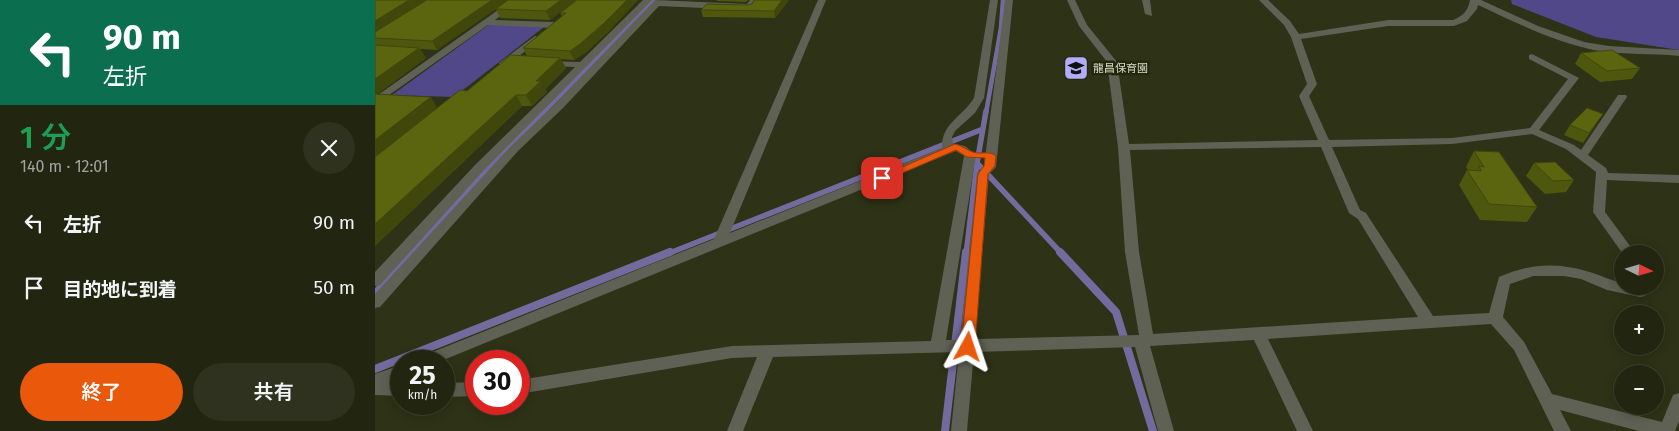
<!DOCTYPE html>
<html lang="ja">
<head>
<meta charset="utf-8">
<style>
	:root { --surface:#222610; --page:#2e321e; --text:#f1f3f6; --muted:#a2a59f; --line:#3f4330; --accent:#ea580c }
	body { margin:0; font-family:"Fira Sans","Noto Sans JP",sans-serif; background:var(--page); color:var(--text); height:100vh; display:flex; flex-direction:column; font-size:19px; white-space:nowrap }
	* { box-sizing:border-box; margin:0 }
	p { font-size:16px; color:var(--muted) }
	.icon { flex:none; width:28px; height:28px; fill:none; stroke:currentColor; stroke-width:2; stroke-linecap:round; stroke-linejoin:round }
	.map { position:relative; flex:1; overflow:hidden }
	.drawer { display:flex; flex-direction:column; background:var(--surface); width:375px }
	.drawer>* { flex:none }
	.banner { background:#0b6e4f; color:#fff; overflow:hidden }
	.needle { width:32px; rotate:95deg }
	.controls { position:absolute; left:1239px; top:245px; display:grid; gap:10px }
	.controls a { display:grid; place-items:center; width:50px; height:50px; border-radius:50%; background:var(--surface); box-shadow:0 2px 12px #0003,0 0 0 1px var(--line); font-size:25px }
	.speed { position:absolute; left:15px; top:350px; display:flex; gap:10px; font-size:25px; font-weight:700; text-align:center }
	.speed>* { display:grid; place-content:center; width:65px; height:65px; border-radius:50%; background:var(--surface); box-shadow:0 2px 12px #0003,0 0 0 1px var(--line); line-height:1 }
	.speed small { font-size:12px; font-weight:400 }
	.speed .limit { border:8px solid #d22; background:#fff; color:#111 }
	.pin { position:absolute; display:grid; place-items:center; width:42px; height:42px; color:#fff; margin:-21px; border-radius:10px; box-shadow:0 2px 8px #0006 }
	.me { position:absolute; width:55px; margin:-28px; rotate:5deg; stroke-linejoin:round; filter:drop-shadow(0 0 4px #0008) }
	.turn { display:flex; align-items:center; gap:18px; height:105px; padding:0 20px; font-size:22px }
	.turn .icon { width:65px; height:65px; stroke-width:2.5 }
	.turn b { display:block; font-size:35px; line-height:42px }
	.round { display:grid; place-items:center; flex:none; width:52px; height:52px; border-radius:26px; background:var(--page) }
	.headline { display:flex; align-items:center; justify-content:space-between; height:85px; padding:0 20px }
	h1 { font-size:30px; font-weight:600; line-height:38px; color:#1e9e55 }
	.primary-button { display:flex; gap:10px; margin-top:auto; padding:10px 20px }
	.primary-button a { flex:1; height:58px; border-radius:30px; background:var(--accent); color:#fff; font-size:20px; font-weight:600; line-height:58px; text-align:center }
	.primary-button a+a { background:var(--page); color:var(--text) }
	ul { padding:0; list-style:none }
	li { display:flex; align-items:center; gap:15px; height:65px; padding:0 20px }
	li div { flex:1 }
	li b { display:block; font-size:19px }
	li em { font-style:normal }
	main { display:flex; flex:1; min-height:0 }
	.map>svg:first-child { display:block }
	.green { fill:#504888 }
	.lines { fill:none; stroke-linecap:round; stroke-linejoin:round }
	.stream-far2 { stroke:#736b9e; stroke-width:4.5 }
	.stream-far1 { stroke:#736b9e; stroke-width:5.5 }
	.stream { stroke:#736b9e; stroke-width:8 }
	.street { fill:#5f6154; fill-rule:evenodd }
	.wall { fill:#4e570e }
	.shaded-wall { fill:#40470b }
	.building { fill:#5b6510; stroke:#40470b }
	.route { fill:#ea580c; stroke:#983908 }
	.labels { text-anchor:middle; dominant-baseline:central; stroke-width:5; stroke-linejoin:round; paint-order:stroke }
	.far-poi-label { font-size:11px; fill:#d6dac9; stroke:#24280c; text-anchor:start }
</style>
</head>
<body>
<main>
<section class="drawer">
<div class="banner">
<div class="turn"><svg class="icon" aria-label="left" viewBox="0 0 24 24"><path d="M17 20v-9H6M10 6l-5 5 5 5"/></svg><div><b>90 m</b>左折</div></div>
</div>
<div class="headline"><div><h1>1 分</h1><p>140 m · 12:01</p></div><a class="round"><svg class="icon" aria-label="close" viewBox="0 0 24 24"><path d="M6 6l12 12M18 6L6 18"/></svg></a></div>
<ul>
<li><svg class="icon" aria-label="left" viewBox="0 0 24 24"><path d="M17 20v-9H6M10 6l-5 5 5 5"/></svg><div><b>左折</b></div><em>90 m</em></li>
<li><svg class="icon" aria-label="arrive" viewBox="0 0 24 24"><path d="M6 21V4h12l-3 4 3 4H6"/></svg><div><b>目的地に到着</b></div><em>50 m</em></li>
</ul>
<div class="primary-button"><a>終了</a><a>共有</a></div>
</section>
<div class="map">
<svg width="1304" height="431" viewBox="0 0 1304 431">
	<rect width="100%" height="100%" fill="#2e3216"/>
	<path class="green" d="M1136,0H1304V50L1221,37L1137,4Z
		M115,24L169,27L79,97L17,95Z"/>
	<g class="lines">
		<path class="stream-far2" d="M168,113L279,0
			M611,113L626,28L628,0"/>
		<path class="stream-far1" d="M611,111L602,163L687,254
			M36,254L117,164L169,111
			M292,254L608,129
			M591,254L602,163"/>
		<path class="stream" d="M685,252L741,312L778,431
			M0,294L37,252
			M0,369L295,252
			M570,431L591,252"/>
		<path class="street" d="M137,0H146L120,20L178,22L182,25L178,28L113,25L0,105V97Z
			M268,0H277L108,171L5,285L0,286V272L100,165L200,67L172,66L169,65V61L205,62Z
			M280,0L372,4L375,0H383L377,9L374,10L284,6L188,108L143,151L5,307L0,308V294L135,147L180,104Z
			M443,0H451L355,233L567,148C566,124 587,117 599,98L615,0H623L609,98L600,113L580,131L577,137L578,144L590,146L601,155L571,340H585L602,173L609,166L630,0H638L621,167L614,174L600,339L764,335L750,252L743,147L732,62L704,26L692,0H700L712,25L742,62L754,144L943,140L924,96L932,84L916,37L909,25L884,0H893L915,21L924,34L1013,20H1078C1088,16 1093,11 1095,0H1106L1163,26L1209,42L1234,46L1304,50V56C1277,53 1250,55 1224,51C1181,43 1142,23 1103,5L1102,9L1092,21L1079,26H1013L926,39L942,84L934,96L954,140L1077,138L1155,128L1193,79L1154,59V55L1157,54L1204,78L1164,130L1199,145L1206,150L1243,95H1251L1252,97L1213,155L1231,168L1233,173L1304,175V183L1232,180L1230,212L1261,254H1248L1218,212L1221,172L1191,149L1157,134L1077,144L957,147L985,210L991,213L1058,316L1114,313L1124,277C1152,264 1181,262 1211,271C1223,274 1234,280 1248,283V286H1271L1272,292L1270,296L1265,297L1232,290L1206,279L1189,276H1158L1135,284L1128,317L1149,342L1177,394L1287,422L1298,395L1304,393V421L1300,431H1264L1185,410L1196,431H1179L1139,350L1116,324L893,339L938,431H922L879,340L775,346L799,431H783L760,347L599,352L592,431H576L584,352L398,357L368,431H352L382,357L357,358L144,394V380L357,346L556,341L589,156L581,151L66,361H42L45,357L339,239ZM946,147L974,213L983,219L1043,317L778,334L764,252L755,150Z
			M767,0H775L777,16L770,14Z
			M160,36L165,39L163,41L130,67H124V63Z
			M26,365V378L15,382H26V396L0,395V374Z
			M101,382V396L69,397V383Z"/>
	</g>
	<path class="wall" d="M0,0H201L175,20L125,18L121,9L123,7L62,50L45,49L51,58L2,94L62,108L152,56L148,48L187,16L185,13L201,0H263L232,33L210,53L199,60L186,59L191,68L170,89L172,92L157,106H147L0,246Z
		M342,0H373L371,2L342,1Z
		M414,0L400,18L328,17L326,10L372,5Z
		M1206,53L1265,68L1257,79L1225,82L1200,64Z
		M1221,124L1208,143L1189,135L1195,125Z
		M1099,151L1162,207L1152,222L1105,220L1084,185L1092,170H1093L1091,167Z
		M1159,163L1199,180L1191,192L1170,194L1151,176Z"/>
	<path class="shaded-wall" d="M34,0H53L0,34V21Z
		M117,0H134L62,50L57,41Z
		M186,0H201L175,20L171,11Z
		M252,0H263L232,33L210,53L199,60L195,51Z
		M407,0H414L400,18L399,11Z
		M44,48L51,58L0,96V79Z
		M185,58L191,68L170,89L172,92L157,106L151,95L161,81Z
		M141,95L147,106L0,246V224Z
		M56,97L63,109L0,159V140Z"/>
	<path class="building" d="M0,0H34L0,21Z
		M52,0H117L57,41L0,38V32Z
		M133,0H186L171,11L121,9Z
		M202,0H252L228,24L205,44L195,51L148,48L191,13H185Z
		M379,0H407L399,11L326,10L332,4L372,5L377,4Z
		M0,45L44,48L0,79Z
		M1237,50L1265,68L1232,71L1206,53Z
		M136,55L185,58L161,81H166L151,95H141L0,224V157L85,90L92,91Z
		M0,94L56,97L0,140Z
		M1212,108L1228,114L1214,133L1195,125Z
		M1099,151L1124,152L1162,207L1114,204L1092,170L1106,171L1104,166L1109,167Z
		M1180,162L1199,180L1178,181L1159,163Z"/>
	<path class="route" d="M580,144C587,145 591,150 598,152C606,155 614,150 621,156L620,166L613,174L600,347L598,351H588L586,347L603,174L609,166L610,158L592,157L581,150L511,180L507,181L502,178Z"/>
	<defs>
		<symbol id="school-square" viewBox="-11 -11 22 22"><rect x="-9" y="-9" width="18" height="18" rx="4" fill="#b3adf9" stroke="#24280c"/><path d="M0-5L7-2L0 1L-7-2ZM-4 1L0 2.5L4 1V4Q0 6-4 4Z" fill="#111"/></symbol>
	</defs>
	<g fill-rule="evenodd">
		<use href="#school-square" x="687" y="54" width="28" height="28"/>
	</g>
	<g class="labels">
		<g class="far-poi-label">
			<text x="718" y="68">龍昌保育園</text>
		</g>
	</g>
</svg>
<div class="controls">
<a><svg class="needle" viewBox="-14 -14 28 28"><path d="M0-13l5 13h-10z" fill="#e53935"/><path d="M0 13l5-13h-10z" fill="#a2a59f"/></svg></a>
<a>+</a>
<a>−</a>
</div>
<div class="speed"><div>25<small>km/h</small></div><div class="limit">30</div></div>
<div class="pin" style="left:507px;top:178px;background:#d93025"><svg class="icon" aria-label="arrive" viewBox="0 0 24 24"><path d="M6 21V4h12l-3 4 3 4H6"/></svg></div>
<svg class="me" style="left:593px;top:347px" viewBox="-20 -20 40 40"><path d="M0-17L14 15 0 8-14 15z" fill="#ea580c" stroke="#fff" stroke-width="4"/></svg>
</div>
</main>
</body>
</html>
